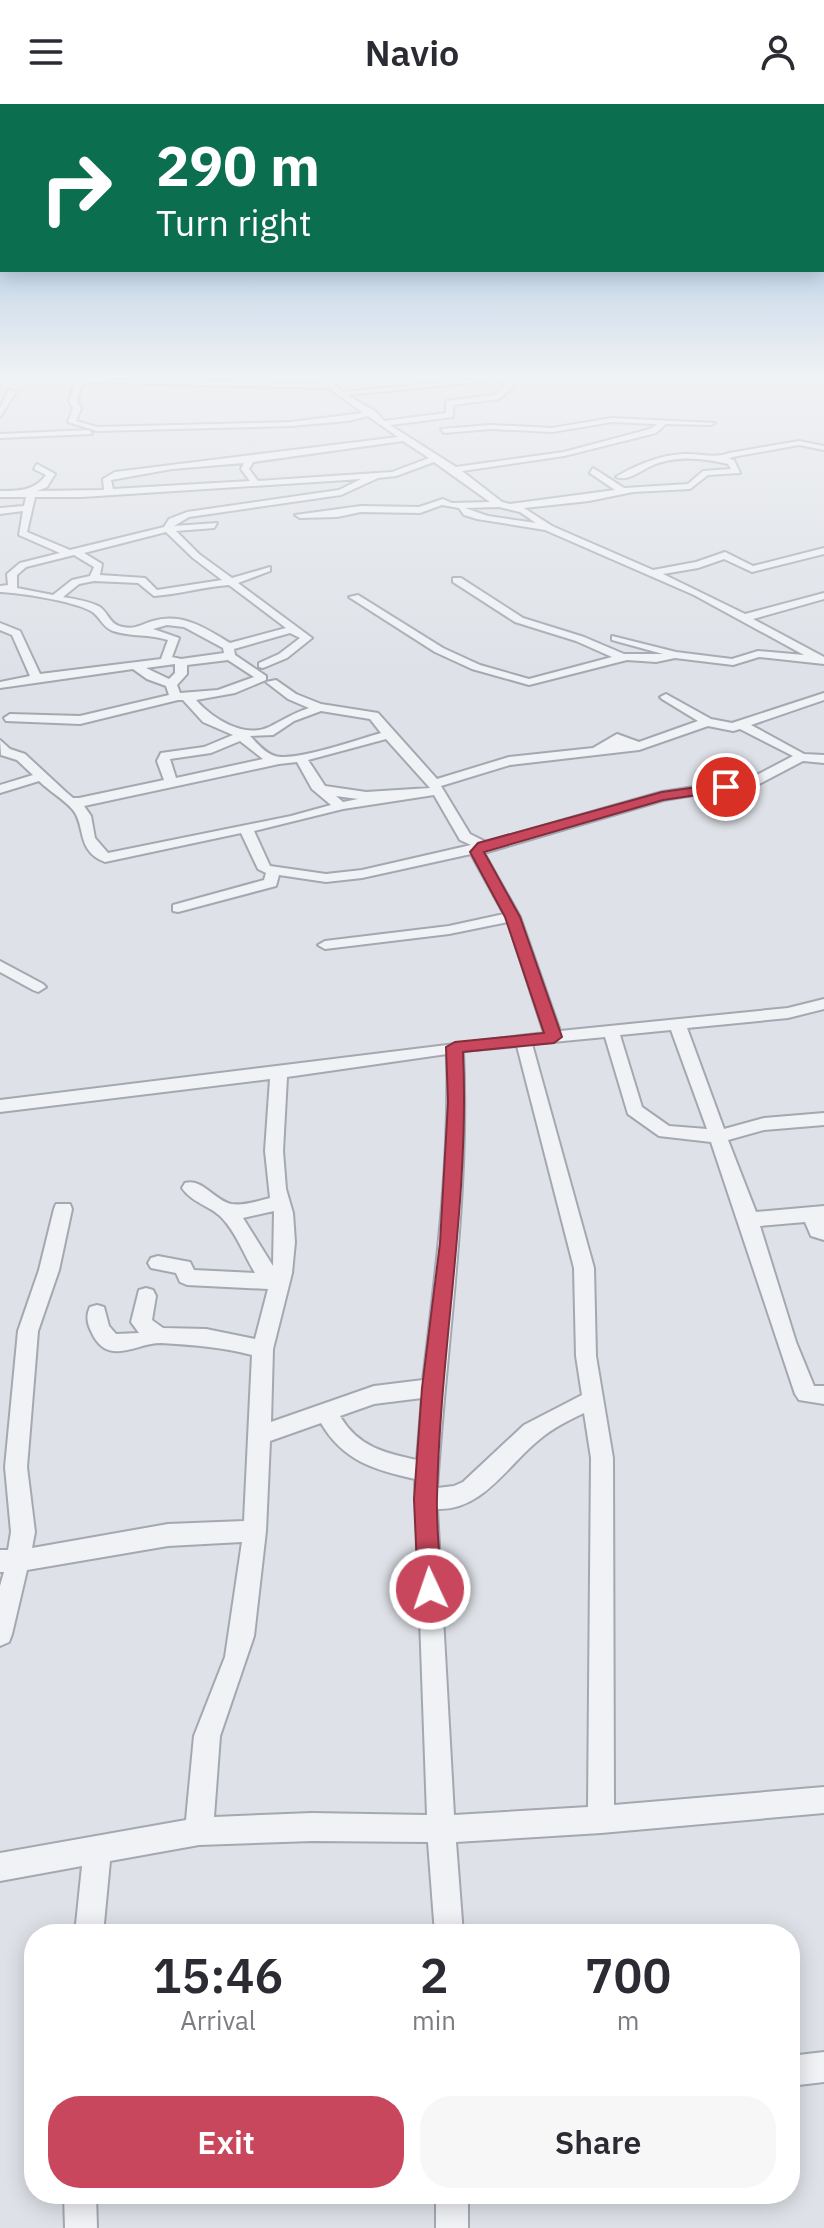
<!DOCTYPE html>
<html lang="en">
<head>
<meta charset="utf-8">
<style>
	:root { --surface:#fff; --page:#f7f7f7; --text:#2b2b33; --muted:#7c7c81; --accent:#c8475c }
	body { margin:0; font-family:"IBM Plex Sans",sans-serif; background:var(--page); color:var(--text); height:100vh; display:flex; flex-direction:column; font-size:30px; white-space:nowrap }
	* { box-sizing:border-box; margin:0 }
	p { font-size:26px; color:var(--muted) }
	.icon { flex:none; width:44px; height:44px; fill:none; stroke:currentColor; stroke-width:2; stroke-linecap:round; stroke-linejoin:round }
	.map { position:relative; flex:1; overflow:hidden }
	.details { position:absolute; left:24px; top:1820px; width:776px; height:280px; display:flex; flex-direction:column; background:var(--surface); border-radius:32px; box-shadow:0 4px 20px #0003 }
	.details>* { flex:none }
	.top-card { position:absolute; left:0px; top:0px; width:824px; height:168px; box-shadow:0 4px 20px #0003; background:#0b6e4f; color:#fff; overflow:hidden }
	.pin { position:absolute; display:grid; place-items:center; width:68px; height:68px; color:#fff; margin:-34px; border:4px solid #fff; border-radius:50%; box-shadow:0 2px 8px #0007 }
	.me { position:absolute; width:88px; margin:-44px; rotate:357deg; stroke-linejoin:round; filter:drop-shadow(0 0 6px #0008) }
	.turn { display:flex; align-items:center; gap:28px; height:168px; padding:0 24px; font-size:36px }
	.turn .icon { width:104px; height:104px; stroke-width:2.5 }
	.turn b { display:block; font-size:56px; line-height:68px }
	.eta { display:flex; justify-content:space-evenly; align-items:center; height:136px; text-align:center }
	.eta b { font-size:48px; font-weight:600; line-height:56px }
	.cta { display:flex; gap:16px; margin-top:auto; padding:16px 24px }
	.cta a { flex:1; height:92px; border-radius:32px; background:var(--accent); color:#fff; font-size:32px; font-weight:600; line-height:92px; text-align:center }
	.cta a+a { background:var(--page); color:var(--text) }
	header { display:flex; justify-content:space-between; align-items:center; height:104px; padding:0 24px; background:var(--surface); font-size:36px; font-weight:600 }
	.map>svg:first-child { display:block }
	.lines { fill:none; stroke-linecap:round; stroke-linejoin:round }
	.street-casing { stroke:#a4a8b1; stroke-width:4 }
	.street { fill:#f0f2f5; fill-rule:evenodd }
	.route { fill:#c8475c; stroke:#822e3c; stroke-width:2 }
</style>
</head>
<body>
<header><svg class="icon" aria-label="menu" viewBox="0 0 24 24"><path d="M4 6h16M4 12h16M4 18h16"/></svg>Navio<svg class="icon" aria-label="person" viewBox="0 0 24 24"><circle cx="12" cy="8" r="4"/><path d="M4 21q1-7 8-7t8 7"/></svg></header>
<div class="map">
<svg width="824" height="2124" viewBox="0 0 824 2124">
	<rect width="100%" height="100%" fill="#dee1e7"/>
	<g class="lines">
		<defs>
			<path id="street" d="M90,270H98L94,274L324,280L314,270H322L342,288L534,270L506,275L514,282L499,295L453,301V313L390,321L456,363L564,348L650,325L657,320L612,318L552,328L490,325L444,329L441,325L490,321L552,324L612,314L715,319L711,321L666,320L656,329L564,352L462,367L502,398L510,400L615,386L590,369L593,364L624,384L688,380L703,367L731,365L728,360C703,354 675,351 651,362C640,367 627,378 616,373C636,361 660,351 684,350C699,349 716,355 729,349L799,337L824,342V346L799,341L732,353L729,355L734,356L740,369L708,371L690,385L633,388L589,397L524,404L552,422L653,466L696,458L725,448L753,462L824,444V450L752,468L724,455L698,464L663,470L745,510L824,489V495L753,515L824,553V560L759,553L733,561L675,554L656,558L627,556L529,581L472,565L435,548L349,493L358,491L443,544L480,561L529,575L612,553L576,537L515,518L453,478V474H461L523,514L584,533L624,550H663L612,536V532L676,548L732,555L758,547L804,551L694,491L545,426L477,415L464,411L459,404L442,401L420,409L361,408L337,413L300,414L295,411L361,402L419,403L443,395L452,399L490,398L434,358L396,372L378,374L341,391L189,413L174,422L217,419L214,424L176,427L199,450L232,474L270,463V467L238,479L312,534L287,554L263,564L259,563V559L279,550L300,534L290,529L234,545L235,551L266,572V576L235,589L196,596C212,614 244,635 269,623C283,616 294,609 309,604L288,595L266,578L276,576L296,590L321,600L378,609L437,675L509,653L593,644L617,630L639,638L698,617L662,595L660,593L666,590L711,615L732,619L824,589V596L751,621L804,650L824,651V659L803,657L759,680L664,696L484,749L520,813L560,927L788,904L824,895V905L788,914L687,924L724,1025L764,1014L824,1009V1021L764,1026L728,1036L756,1108L824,1102V1136L811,1132L805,1118L760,1122L796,1238L814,1282H824V1300L799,1296L795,1290L711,1038L659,1032L628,1010L605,933L532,940L594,1164L596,1252L613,1354L614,1701L824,1683V1709L601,1729L456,1738L463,1830H435L428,1738L312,1737L199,1741L110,1757L103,1830H75L82,1762L0,1777V1749L186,1716L194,1632L225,1553L242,1438L168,1442L27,1466L12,1530L9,1538L0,1542V1482L4,1468H0V1446H8L11,1428L5,1363L18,1227L39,1166L54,1105L56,1100H70L72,1105L59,1166L38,1227L27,1363L35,1428L32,1444L168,1420L244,1417L252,1251C222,1243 192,1241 161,1239C135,1239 107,1264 91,1227C87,1219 86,1211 90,1203L97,1201L104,1203L109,1222L116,1230L139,1229L131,1218L139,1186L146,1184L153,1186L156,1192L152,1216L163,1224L206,1225L255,1235L268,1185L187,1181L180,1178L176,1169L151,1164L148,1159L151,1154L158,1152L190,1158L194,1166L255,1169C244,1151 237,1130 222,1114C211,1102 192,1099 182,1084L185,1079C202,1074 214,1096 231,1100C244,1102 258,1097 270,1094L265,1047L270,975L0,1008V996L544,929L508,818L449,830L325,845L318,841L325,837L449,822L504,810L471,750L362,774L326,778L279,771L276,782L178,808L173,807V801L264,776L266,769L258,765L241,729L105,758C76,747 86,722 73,706C65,696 49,687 39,677L0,689V681L33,671L17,656L1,651L0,636L10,645L25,650L66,688L73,694H79L164,676L157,657L161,649L204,643L233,631L203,618L183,596H178L80,620L6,617L4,614L10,610L80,612L169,591L166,582L147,575L133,565L0,584V578L30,572L12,531L0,526V519L20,527L40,570L161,555L168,536C150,530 131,533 113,527C102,523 100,512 91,507C72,497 22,489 0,488V482L8,481L7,470L20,459L60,449L19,431L23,407L0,410V404L24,402L26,393H0V387C18,387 35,387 46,371L34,365L37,360L55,370L47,383L37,387L104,386L103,375L115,368L398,333L368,312L348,317L291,322L97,327L68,318L73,304L69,297L75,279ZM498,276L505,282L494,291L446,297V309L384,317L375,307L347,291ZM88,278L329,284L363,309L291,318L97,323L76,317L81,304L77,297L81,282ZM403,337L429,354L392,368L258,377L249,365L253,358ZM244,359L241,365L250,377L113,385L111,376L172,365ZM361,375L339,386L187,408L169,415L164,423L70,446L27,428L35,393H82ZM499,403L520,408L536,419L488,412L465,404ZM166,428L193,454L222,476L157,486L145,474L100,471L102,460L84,449ZM74,451L94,463L90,472L72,476L53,491L17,484V471L26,463ZM94,477L138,479L154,492C180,490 203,483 229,481L286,524L230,539C207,525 182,508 153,517C142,520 135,526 123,523C110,521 109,510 100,503C90,497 74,495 63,493L79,480ZM167,521L184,523L223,544L224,549L181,555L172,553L179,534L153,525ZM228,556L254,573L218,586L180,589L177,581L187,570V561ZM175,560V569L169,575L146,564ZM321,607L370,615L381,629C359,635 295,658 275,652C265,649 257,639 250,632L273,631L294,617ZM708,622L733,627L740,625L793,652L751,674L662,688L486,738L470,730L441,682L510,661L639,646ZM386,635L430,684L366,688L325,682L308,656ZM240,637L263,655L176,674L170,655L211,649ZM297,658L312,685L331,701L291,712L108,749L95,734L91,712L84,702L279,660ZM434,691L460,736L471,741L362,766L326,770L270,762L254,727L343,705ZM336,692L358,695L343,698ZM671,926L707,1025L669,1022L642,1003L620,931ZM517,942L574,1164L576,1252L582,1291L524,1321L463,1378L454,1382L437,1384C446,1239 470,1093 463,947ZM447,950C450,1059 436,1168 423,1276L374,1282L271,1318L273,1245L292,1169L295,1138L293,1109L286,1085L283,1047L287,973ZM274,1107L273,1162L243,1114ZM422,1294L417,1356C385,1349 358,1343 340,1312L374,1300ZM584,1309L591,1354L588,1703L454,1711L437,1405C483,1407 508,1360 540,1335C553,1324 569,1316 584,1309ZM321,1319C343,1357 375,1366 415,1375L427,1711L312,1709L214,1713L220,1632L254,1532L266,1427L270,1337Z
				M9,286L16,288L0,313V304Z
				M89,326L92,330L0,334V330Z
				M0,857L43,880L46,883L38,888L33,886L0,868Z
				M824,1948V1978L790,1982V1952Z
				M64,2090H96L97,2124H65Z
				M436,2090H468V2124H436Z"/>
		</defs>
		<use href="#street" class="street-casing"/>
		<use href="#street" class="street"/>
	</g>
	<linearGradient id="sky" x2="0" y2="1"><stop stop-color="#89b2da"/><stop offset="0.48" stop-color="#f0f2f4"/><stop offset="1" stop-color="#f0f2f4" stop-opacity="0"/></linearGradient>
	<rect width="824" height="567" fill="url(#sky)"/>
	<path class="route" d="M726,679L732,683L731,686L663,696L484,748L520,813L562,933L554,939L463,948C470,1097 440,1244 437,1393C436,1423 440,1455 442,1485L438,1493L430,1496L421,1493L418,1485L414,1395L422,1284L440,1139L448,998L446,943L455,938L544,929L505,813L470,748L478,739L662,688Z"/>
</svg>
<div class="pin" style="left:726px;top:683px;background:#d93025"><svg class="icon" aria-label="arrive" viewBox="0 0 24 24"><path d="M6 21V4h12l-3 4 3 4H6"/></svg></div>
<svg class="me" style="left:430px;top:1485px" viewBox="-20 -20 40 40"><circle r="17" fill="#c8475c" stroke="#fff" stroke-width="3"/><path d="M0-11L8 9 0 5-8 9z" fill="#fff"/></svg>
<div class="top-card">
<div class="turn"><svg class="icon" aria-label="right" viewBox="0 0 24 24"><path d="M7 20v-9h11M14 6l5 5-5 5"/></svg><div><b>290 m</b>Turn right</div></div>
</div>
<section class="details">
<div class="eta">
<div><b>15:46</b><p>Arrival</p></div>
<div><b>2</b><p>min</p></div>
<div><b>700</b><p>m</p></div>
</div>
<div class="cta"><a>Exit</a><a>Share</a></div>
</section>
</div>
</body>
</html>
